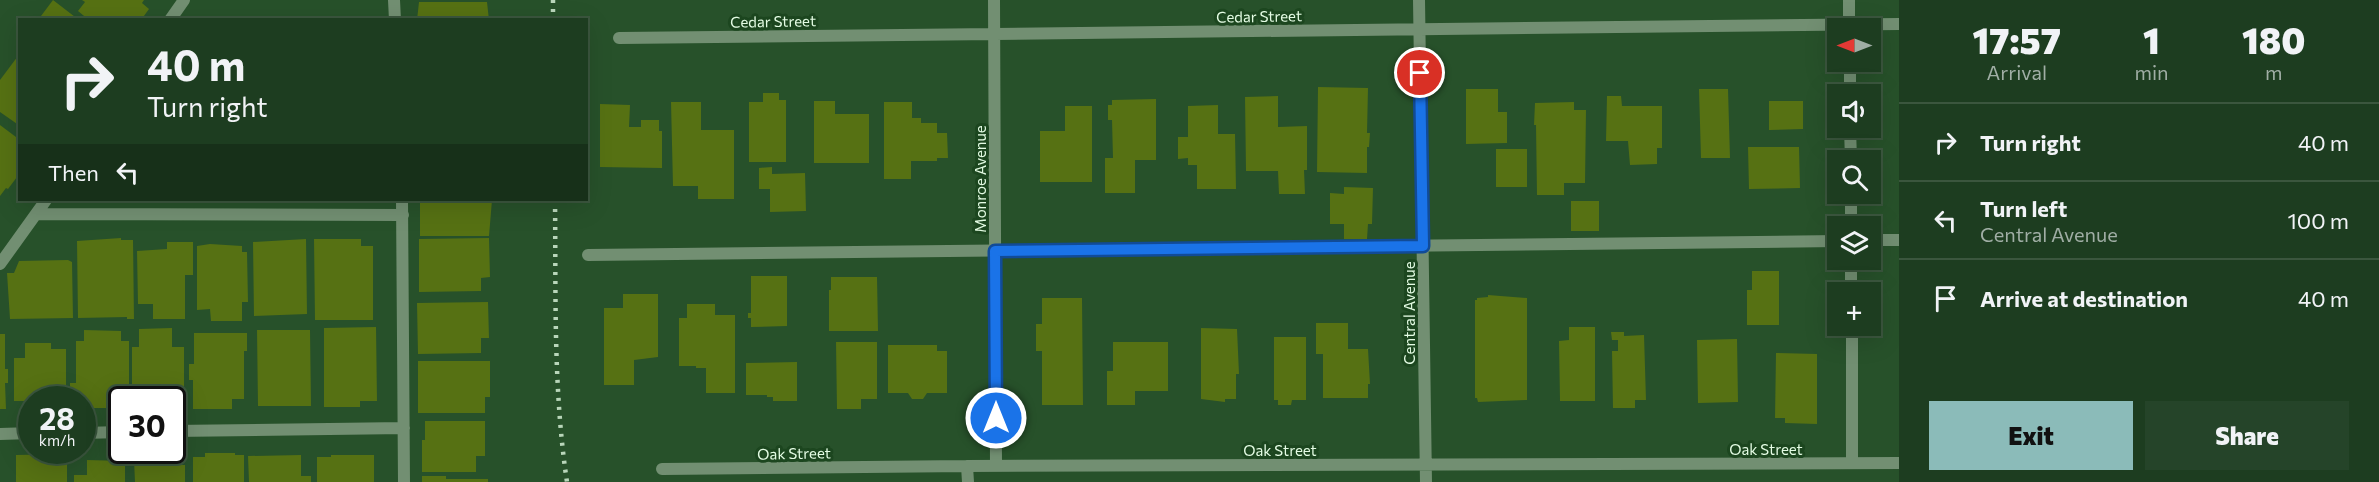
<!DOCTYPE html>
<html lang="en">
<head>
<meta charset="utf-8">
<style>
	:root { --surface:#1d3d20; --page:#254429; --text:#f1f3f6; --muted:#a0aea5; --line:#3b563e; --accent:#8bbbb9 }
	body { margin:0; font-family:Commissioner,sans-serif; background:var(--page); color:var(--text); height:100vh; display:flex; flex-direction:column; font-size:22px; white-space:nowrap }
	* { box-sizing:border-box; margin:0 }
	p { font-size:20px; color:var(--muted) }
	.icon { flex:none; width:33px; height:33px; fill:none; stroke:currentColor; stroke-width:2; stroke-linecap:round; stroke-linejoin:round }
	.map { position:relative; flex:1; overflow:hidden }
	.side { display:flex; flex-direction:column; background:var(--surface); width:480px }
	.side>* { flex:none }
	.top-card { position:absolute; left:18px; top:18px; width:570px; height:183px; border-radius:0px; box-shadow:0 6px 24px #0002,0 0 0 2px var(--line); background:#1d3d20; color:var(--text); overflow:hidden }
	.needle { width:39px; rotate:270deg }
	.fabs { position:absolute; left:1827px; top:18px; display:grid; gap:12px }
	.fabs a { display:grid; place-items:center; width:54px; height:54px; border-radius:0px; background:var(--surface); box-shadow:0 6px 24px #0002,0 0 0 2px var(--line); font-size:30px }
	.speed { position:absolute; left:18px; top:386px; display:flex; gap:12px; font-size:30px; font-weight:700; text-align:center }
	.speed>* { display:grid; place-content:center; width:78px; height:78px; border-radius:50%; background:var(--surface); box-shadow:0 6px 24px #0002,0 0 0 2px var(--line); line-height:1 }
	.speed small { font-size:15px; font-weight:400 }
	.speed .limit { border:3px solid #111; border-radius:9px; background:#fff; color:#111 }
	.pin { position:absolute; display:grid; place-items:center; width:51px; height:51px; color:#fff; margin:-26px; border:3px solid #fff; border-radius:50%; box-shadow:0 2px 6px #0007 }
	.me { position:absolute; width:66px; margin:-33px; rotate:0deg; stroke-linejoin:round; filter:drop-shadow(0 0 4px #0008) }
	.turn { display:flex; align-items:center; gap:21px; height:126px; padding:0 30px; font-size:27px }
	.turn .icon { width:78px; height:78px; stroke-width:2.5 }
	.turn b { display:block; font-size:42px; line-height:51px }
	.then { display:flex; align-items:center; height:57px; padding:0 30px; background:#0003; gap:12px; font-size:22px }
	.eta { display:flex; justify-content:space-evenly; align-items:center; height:102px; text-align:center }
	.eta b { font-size:36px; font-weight:800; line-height:42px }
	.button { display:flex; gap:12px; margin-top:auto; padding:12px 30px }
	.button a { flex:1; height:69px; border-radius:0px; background:var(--accent); color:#111; font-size:24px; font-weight:800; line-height:69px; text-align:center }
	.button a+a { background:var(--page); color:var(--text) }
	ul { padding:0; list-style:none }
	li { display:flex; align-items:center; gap:18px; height:78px; padding:0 30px; border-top:2px solid var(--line) }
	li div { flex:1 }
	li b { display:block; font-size:22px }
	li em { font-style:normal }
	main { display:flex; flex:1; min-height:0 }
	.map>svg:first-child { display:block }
	.building { fill:#567113 }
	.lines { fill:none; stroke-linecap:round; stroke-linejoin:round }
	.lane { stroke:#728f72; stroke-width:12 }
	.street { stroke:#728f72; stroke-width:12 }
	.rail { stroke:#b9d6ba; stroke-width:4.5; stroke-dasharray:3 6; stroke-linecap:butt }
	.route-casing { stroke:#114b97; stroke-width:15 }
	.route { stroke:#1a73e8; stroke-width:10 }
	.labels { text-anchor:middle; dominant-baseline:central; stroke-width:6; stroke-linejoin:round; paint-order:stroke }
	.street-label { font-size:15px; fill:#e4fce4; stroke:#1c461f }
</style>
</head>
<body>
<main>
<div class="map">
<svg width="1899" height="482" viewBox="0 0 1899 482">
	<rect width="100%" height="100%" fill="#27512a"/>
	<path class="building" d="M53,0L79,20H38Z
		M82,0H144L142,3L149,9L141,20H89L78,11L85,2Z
		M419,2H487L489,20H417Z
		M18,56L20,57V126L0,112V80Z
		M1318,87L1368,88L1367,133H1370L1369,147H1367V173L1317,172Z
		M1466,89H1498V112H1507V143L1466,144Z
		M1699,89H1728L1730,158H1701Z
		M763,93H779V100H786V162H749V102H763Z
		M1278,96V127L1307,126V170H1304L1305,194H1279L1278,171H1246L1245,97Z
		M1607,96H1621L1622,106H1662V148H1657V164L1630,165L1628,141H1606Z
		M1156,99V160H1135V193H1105V158H1113L1112,120H1108V105H1112V100Z
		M814,101H835V114H869V163H814Z
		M1769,101H1803V129L1769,130Z
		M671,102H701V130H734V199H698V186H673Z
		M884,102H912V118H921V123H937V133H947L948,158H937V161H911V179H884Z
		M1574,102V110H1586L1585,183H1564V195H1537L1536,125H1534L1535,103Z
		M600,104L630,105L629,127H641V120H659V131H662V168L600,167Z
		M1218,105V134H1235L1236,189H1197V165H1188V158L1178,159V137H1188V106Z
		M1065,106H1092V182H1040V131H1065Z
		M0,125L20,140V173L8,189L6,188L0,196Z
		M1748,147H1799L1800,188L1749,189Z
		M1496,149H1527V187H1496Z
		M772,167V174L805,173L806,211L770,212V189H759V168Z
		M1344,187L1373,188L1372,224H1368L1367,239H1344V224H1330V193L1344,194Z
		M420,200H492L489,236H420Z
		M1571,201H1599V231H1571Z
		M121,238V240H133L134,319H127V317L78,318L77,241Z
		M489,238L490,277L481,278V291L419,292V239Z
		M306,239L307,314L254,316L253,242Z
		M314,239H361V246H373V320H315Z
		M167,242H193V275H185V319H153V304H138L137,251L167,249Z
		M210,244L242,246V252H247L248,302H242V321H211L210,309L197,310V246Z
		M68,260L72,262L73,318L10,319L7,273H14L19,261Z
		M1752,271H1779V325H1747V290H1752Z
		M751,276H787V326L751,327V318H748V313H751Z
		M831,277H877L878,331H829V290H831Z
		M623,294H658V357L634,360V385H604V308H623Z
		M1488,295L1527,298V400L1478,402L1477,398H1475V300H1477V298L1488,297Z
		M1042,298H1082L1083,405H1042V351H1036V324H1042Z
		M488,302L489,338H481V353L418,354L417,303Z
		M687,304H715V315H735V393H706V368H696V366H679V318H687Z
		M1316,323H1348V349H1368L1370,384H1368V398H1323V354H1316Z
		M376,327L377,401H360V407H324V328Z
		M1569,327H1595V401H1560L1559,341L1569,340Z
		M172,328V347H184V409H172V399H132V347H139V329Z
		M1201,328L1237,329L1239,374H1236V399H1225V402L1201,399Z
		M84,330L121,331V341H129V399H122V408H82V399H76V395H70V383H76V341H84Z
		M257,330H310L311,406H258Z
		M1611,332H1624V336L1644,335L1646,400H1635V408H1613L1612,351H1618V340H1612Z
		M194,333H247V351H244V399H232V409H193V380H189V364H194Z
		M0,334H5V369H8V383H5L6,409H0Z
		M1274,337H1306V400H1292L1291,405H1278V400H1274Z
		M1737,339L1738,402L1698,403L1697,340Z
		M836,342H877V399H861V409H837Z
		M1113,342H1168V391H1135V405H1107V371H1113Z
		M25,343H51V349H66V399H32V404H27L26,401H14V358H25Z
		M888,345H937V351H947V393H927L923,399H912L908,393H888Z
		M1776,353L1817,354V424L1785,423V418H1775Z
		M418,361H490V397H485V413H418Z
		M797,362V401H773V397H767V395H746V363Z
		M425,421H485V456H476V472H422V440H425Z
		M205,453H235V455H244V482H193V457H205Z
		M67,454V482H16V455Z
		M301,455V476H311V482H249L248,456Z
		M331,455H374V482H317V457H331Z
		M175,458V465H185V482H135L134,460Z
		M87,460L125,461V482H74V475H87Z
		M422,476H446V479H488V482H422Z"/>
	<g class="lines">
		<path class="lane" d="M394,0L395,20
			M170,20L184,0
			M402,200L404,482
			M37,214L403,215
			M1870,240H1899
			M588,255L1838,241
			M0,264L46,200
			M172,431L404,428
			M82,433L122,432
			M0,434L32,433"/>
		<path class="street" d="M994,0L996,466
			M1419,0L1426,482
			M1849,0V28
			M619,38L1899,24
			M1850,62V94
			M1850,128L1851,160
			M1851,194V226
			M1851,260V292
			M1852,326V463
			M967,466L968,482
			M662,469L967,466L1899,463"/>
		<path class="rail" d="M553,0V20
			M555,200C556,293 553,389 567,482"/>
	</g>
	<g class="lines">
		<defs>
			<path id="route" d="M996,418L995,251L1423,246L1420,73"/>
		</defs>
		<use href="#route" class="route-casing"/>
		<use href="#route" class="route"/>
	</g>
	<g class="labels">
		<g class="street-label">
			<text transform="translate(1259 16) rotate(-1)">Cedar Street</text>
			<text transform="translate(773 21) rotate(-1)">Cedar Street</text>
			<text transform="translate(980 179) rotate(-90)">Monroe Avenue</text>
			<text transform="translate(1409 313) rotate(-90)">Central Avenue</text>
			<text x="1766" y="449">Oak Street</text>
			<text x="1280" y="450">Oak Street</text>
			<text transform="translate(794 453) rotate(-1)">Oak Street</text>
		</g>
	</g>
</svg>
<div class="fabs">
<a><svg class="needle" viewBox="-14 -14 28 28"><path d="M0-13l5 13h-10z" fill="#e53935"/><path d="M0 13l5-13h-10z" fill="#a0aea5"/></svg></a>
<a><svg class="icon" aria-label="sound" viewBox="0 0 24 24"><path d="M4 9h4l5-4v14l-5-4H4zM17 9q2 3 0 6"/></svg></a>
<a><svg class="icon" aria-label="search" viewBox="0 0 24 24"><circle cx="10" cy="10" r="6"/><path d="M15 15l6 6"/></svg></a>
<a><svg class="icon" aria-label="layers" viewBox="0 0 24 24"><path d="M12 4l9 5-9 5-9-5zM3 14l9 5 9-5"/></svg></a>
<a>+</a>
</div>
<div class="speed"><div>28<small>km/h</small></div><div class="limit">30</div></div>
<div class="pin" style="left:1420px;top:73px;background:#d93025"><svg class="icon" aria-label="arrive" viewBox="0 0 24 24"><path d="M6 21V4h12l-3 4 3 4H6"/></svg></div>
<svg class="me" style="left:996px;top:418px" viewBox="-20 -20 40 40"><circle r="17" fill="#1a73e8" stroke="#fff" stroke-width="3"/><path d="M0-11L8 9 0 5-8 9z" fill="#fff"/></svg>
<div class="top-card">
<div class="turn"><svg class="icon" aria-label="right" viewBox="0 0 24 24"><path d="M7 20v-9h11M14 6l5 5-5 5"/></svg><div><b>40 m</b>Turn right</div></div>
<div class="then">Then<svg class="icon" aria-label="left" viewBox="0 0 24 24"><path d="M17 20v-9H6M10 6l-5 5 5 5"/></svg></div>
</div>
</div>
<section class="side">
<div class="eta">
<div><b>17:57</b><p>Arrival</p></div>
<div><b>1</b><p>min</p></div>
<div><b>180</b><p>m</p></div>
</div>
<ul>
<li><svg class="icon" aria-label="right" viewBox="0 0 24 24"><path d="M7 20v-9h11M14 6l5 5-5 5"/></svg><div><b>Turn right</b></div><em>40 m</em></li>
<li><svg class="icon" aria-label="left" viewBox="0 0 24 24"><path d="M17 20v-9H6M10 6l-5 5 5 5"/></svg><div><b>Turn left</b><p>Central Avenue</p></div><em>100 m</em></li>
<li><svg class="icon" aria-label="arrive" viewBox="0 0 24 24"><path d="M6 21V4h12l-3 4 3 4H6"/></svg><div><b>Arrive at destination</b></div><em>40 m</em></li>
</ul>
<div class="button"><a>Exit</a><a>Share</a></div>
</section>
</main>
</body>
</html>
